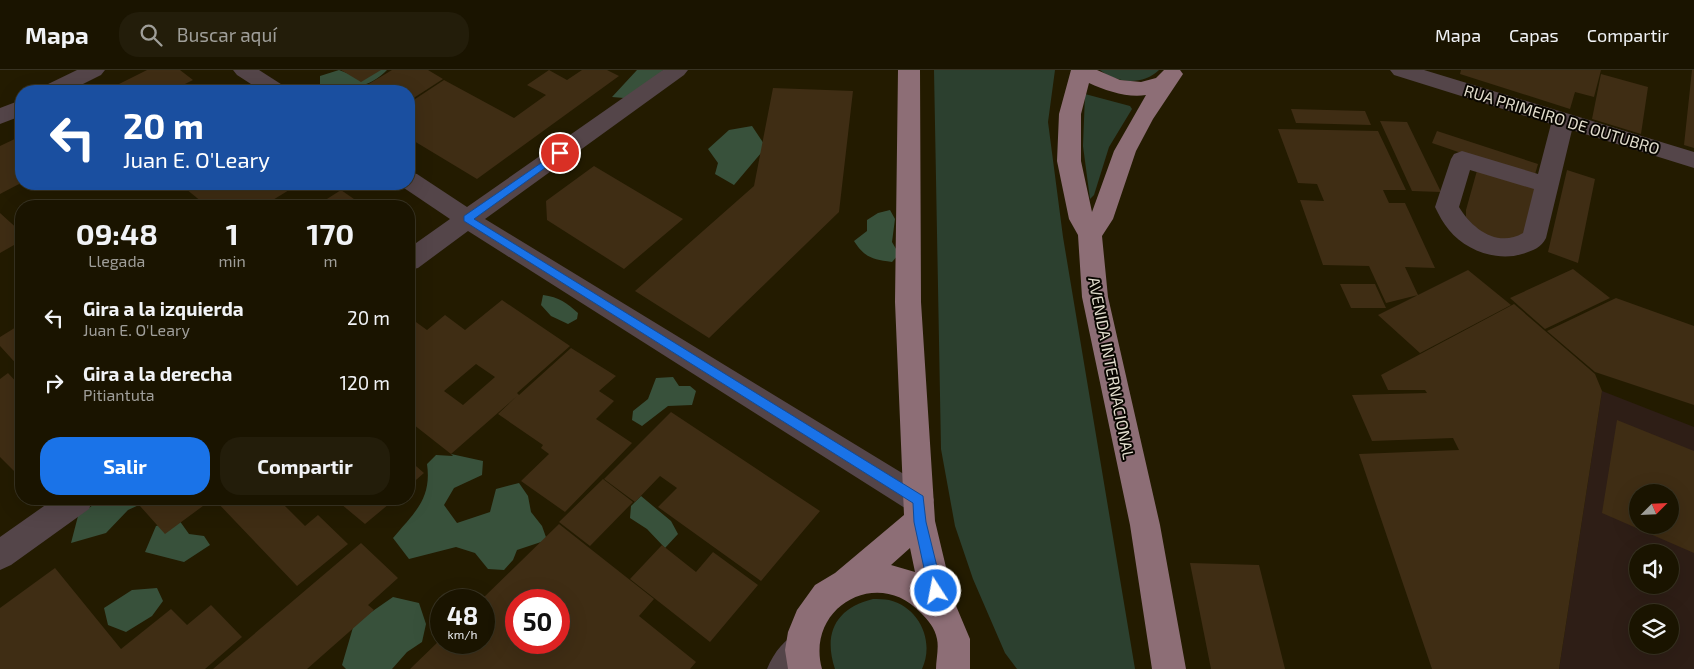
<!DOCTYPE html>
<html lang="es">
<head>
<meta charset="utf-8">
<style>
	:root { --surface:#1a1400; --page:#231d0a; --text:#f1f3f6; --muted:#9f9e99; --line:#383322; --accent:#1a73e8 }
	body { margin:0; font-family:"Exo 2",sans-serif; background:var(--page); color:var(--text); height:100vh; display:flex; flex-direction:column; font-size:19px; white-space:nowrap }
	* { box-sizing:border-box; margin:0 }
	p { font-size:16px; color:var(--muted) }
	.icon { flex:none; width:28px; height:28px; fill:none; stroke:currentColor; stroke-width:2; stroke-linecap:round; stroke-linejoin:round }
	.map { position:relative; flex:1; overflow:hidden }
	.panel { position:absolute; left:15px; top:130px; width:400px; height:305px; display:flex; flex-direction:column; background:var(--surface); border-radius:20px; box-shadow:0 5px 20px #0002,0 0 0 1px var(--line) }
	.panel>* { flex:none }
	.hud { position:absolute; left:15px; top:15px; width:400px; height:105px; border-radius:20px; box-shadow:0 5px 20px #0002,0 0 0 1px var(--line); background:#1a4fa0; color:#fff; overflow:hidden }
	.needle { width:32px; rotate:66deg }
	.buttons { position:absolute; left:1629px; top:414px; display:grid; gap:10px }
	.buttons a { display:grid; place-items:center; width:50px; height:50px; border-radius:50%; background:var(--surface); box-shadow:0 5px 20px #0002,0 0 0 1px var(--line); font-size:25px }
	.speed { position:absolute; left:430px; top:519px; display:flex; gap:10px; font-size:25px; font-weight:700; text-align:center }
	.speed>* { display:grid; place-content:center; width:65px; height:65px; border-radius:50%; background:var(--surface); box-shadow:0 5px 20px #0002,0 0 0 1px var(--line); line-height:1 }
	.speed small { font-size:12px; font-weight:400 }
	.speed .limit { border:8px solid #d22; background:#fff; color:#111 }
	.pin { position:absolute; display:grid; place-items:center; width:42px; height:42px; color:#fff; margin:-21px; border:2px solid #fff; border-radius:50%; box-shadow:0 1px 5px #0007 }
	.me { position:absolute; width:55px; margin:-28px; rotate:349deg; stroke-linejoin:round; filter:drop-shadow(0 0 4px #0008) }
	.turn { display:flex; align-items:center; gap:18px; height:105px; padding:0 25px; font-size:22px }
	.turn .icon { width:65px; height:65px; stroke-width:2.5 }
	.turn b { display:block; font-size:35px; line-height:42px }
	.eta { display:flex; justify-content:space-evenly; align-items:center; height:85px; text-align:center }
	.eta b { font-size:30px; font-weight:700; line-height:35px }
	.primary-button { display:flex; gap:10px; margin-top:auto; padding:10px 25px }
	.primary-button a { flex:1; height:58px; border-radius:20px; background:var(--accent); color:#fff; font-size:20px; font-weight:700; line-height:58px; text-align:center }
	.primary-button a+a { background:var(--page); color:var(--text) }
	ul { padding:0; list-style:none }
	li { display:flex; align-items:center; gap:15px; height:65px; padding:0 25px }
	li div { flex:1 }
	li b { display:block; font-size:19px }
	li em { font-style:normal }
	header { display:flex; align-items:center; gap:30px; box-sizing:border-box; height:70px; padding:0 25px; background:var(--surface); border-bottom:1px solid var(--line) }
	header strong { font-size:24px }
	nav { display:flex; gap:28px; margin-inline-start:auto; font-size:18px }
	.search { width:350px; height:45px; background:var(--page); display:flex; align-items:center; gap:12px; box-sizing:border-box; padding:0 18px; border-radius:20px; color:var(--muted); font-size:19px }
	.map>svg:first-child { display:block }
	.education { fill:#2e1e16; fill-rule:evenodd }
	.green { fill:#2c402f }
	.forest { fill:#38513b }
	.building { fill:#3f2d14; fill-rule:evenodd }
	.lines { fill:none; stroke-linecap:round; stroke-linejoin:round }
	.minor { fill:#544549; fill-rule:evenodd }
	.major { fill:#8d6e76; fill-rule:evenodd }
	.route { fill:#1a73e8; stroke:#114b97 }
	.labels { text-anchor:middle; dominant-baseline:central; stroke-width:4; stroke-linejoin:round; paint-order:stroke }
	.street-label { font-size:16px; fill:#e2ddcd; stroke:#090600 }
</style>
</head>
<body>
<header>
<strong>Mapa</strong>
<div class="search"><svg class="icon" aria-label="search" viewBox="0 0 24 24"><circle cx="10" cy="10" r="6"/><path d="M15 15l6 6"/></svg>Buscar aquí</div>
<nav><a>Mapa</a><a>Capas</a><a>Compartir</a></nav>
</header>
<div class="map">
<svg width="1694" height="599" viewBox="0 0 1694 599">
	<rect width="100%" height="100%" fill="#231b00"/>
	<path class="education" d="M1602,321L1694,357V599H1559ZM1638,422H1670V455H1638ZM1638,482H1670V515H1638ZM1638,542H1670V575H1638Z"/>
	<path class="green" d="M934,0H1055L1048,52L1063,167L1135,599H1017L1005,583L973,509L955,456L941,379Z
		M1100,0H1159C1144,15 1117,14 1100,0Z
		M1085,24L1130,36L1132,39L1109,77L1094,125L1090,129L1083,76Z
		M873,529C878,529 884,529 889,530C919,537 935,571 922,599H835C823,563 836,538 873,529Z"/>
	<path class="forest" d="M339,0L352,5L367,0H387C371,17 347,21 326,21L320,17V6Z
		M637,0H663L657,14L636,29L612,27Z
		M752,56L766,77L734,115L715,104L718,93L708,79L729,60Z
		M890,140L895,149L892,172L899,184L892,192C872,189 865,188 854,171L867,161V150L878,143Z
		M543,225C559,227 567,233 578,243L577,249L568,254L551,246L541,235Z
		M673,307L679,316H690L696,321L692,335L668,336L642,356L632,350L633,341L648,329L656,308Z
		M451,384L483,391L482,405L454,418L444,435L457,453L490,442L496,419L519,413L528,426L531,442L542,456L547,470L517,480L513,490L504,500L488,499L475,483L456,477L409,489L393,468C414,443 432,429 427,394L436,385L453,386Z
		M641,426L671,451L678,464L665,478L647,459L630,448L631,436Z
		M101,429H152L128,440L106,463L71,473L78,446Z
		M179,450L189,464L204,466L210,475L184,492L145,482L156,456Z
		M157,518L163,531L152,546L126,562L108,555L104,538L132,520Z
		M393,527L419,533L426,554L422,572L407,582L392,599H346L342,595L354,554Z"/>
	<path class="building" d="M147,0H180L193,10L171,21H125L117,15Z
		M341,0H381L361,12Z
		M392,0H428L443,9L409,31V21H357Z
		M549,0L567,10L582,0H607L619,6L477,109L409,68V33L444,10L514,48L546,25L527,15Z
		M1461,0H1601L1594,27L1575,22L1570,39L1460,4Z
		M1692,0H1694V78L1684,75Z
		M1601,4L1648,17L1641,64L1592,49Z
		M773,18L853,21L839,142L709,268L635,221L754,116Z
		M1291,39L1365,41L1371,55L1296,53Z
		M1380,51L1407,52L1441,122L1412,121Z
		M1278,59L1378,61L1406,120H1383L1389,133H1405L1435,198L1405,197L1418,225L1386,233L1369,196L1323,195L1300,130L1324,131L1317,114L1298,113Z
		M1437,61L1538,94L1534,108L1432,73Z
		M21,66V113L0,124V76Z
		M594,96L683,149L624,199L547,150L546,131Z
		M1478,97L1536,117L1526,161L1522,167L1503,171L1479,162L1466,147V140Z
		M1567,100L1595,109L1578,193L1548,182Z
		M194,114H299L263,136H194L202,132L186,119Z
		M341,120L364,136H316Z
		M0,143L21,162V171L0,183Z
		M1573,199L1610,228L1545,259L1510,228Z
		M1468,200L1511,235L1420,283L1378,245Z
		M1340,214H1375L1386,238H1351Z
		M1616,228L1694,256V335L1595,302L1547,261Z
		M502,230L570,276L517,323L519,325L571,278L616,306L599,321L614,331L596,349L632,373L565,442L521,411L549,384L541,378L543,375L498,344L517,326L451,384L409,351V247L427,260L445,245L465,260ZM476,294L495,307L463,335L444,321Z
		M1514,234L1595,304L1602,321L1559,599H1432L1359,384L1459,380L1453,368L1372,371L1352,325L1427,323L1425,320H1388L1381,305Z
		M21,254V299L0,276V267Z
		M8,303L21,317V401L17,404L0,387V309Z
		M671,342L820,441L761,511L658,437L677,418L660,406L635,432L604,409Z
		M1617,350L1694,381V483L1602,443ZM1638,422H1670V455H1638Z
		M409,390L424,403L409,416Z
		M603,409L633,432L590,476L559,452Z
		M149,429H203L207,433L165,464L140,436Z
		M214,429H278L305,456L318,445L348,474L297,516Z
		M335,429H395L365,454Z
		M559,454L654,529L639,546L696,592L690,599H410L441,569V572H484V530H481ZM516,530H559V572H516Z
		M361,473L398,508L368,535L374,540L307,599H213Z
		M662,475L696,502L713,482L758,515L710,572L630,509Z
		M1190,493L1259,495L1285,599H1211Z
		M55,498L121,579L171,539L187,555L211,535L242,567L205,599H0V538Z"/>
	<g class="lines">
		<path class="minor" d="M77,0H105L101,5L69,21H41L44,16Z
			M233,0H259L284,16L287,21H262L237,5Z
			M663,0H688L684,5L485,149L930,420L934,430L930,440L919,443L908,440L468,161L418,198L409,200V178L450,149L401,116L400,114H409V102L417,104L467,137Z
			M1390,0H1424L1694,82V98L1572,60L1546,168C1541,178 1532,181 1522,184C1497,192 1465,180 1449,160C1443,153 1439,145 1435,137L1451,89L1454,84L1462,81L1538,104L1551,54L1394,5ZM1470,100L1534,119L1523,163C1498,178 1472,159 1459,137Z
			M21,30V46L0,54V38Z
			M54,429H93L89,439L11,495L0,500V467Z
			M802,561L814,565L819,577L814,589L806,599H767C774,582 785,568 802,561Z"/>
		<path class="major" d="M898,0H920L921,232L935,451L954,531L970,569V599H936C936,590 939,578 937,569C935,558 928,550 921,543C878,496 805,537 822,599H788L785,580L788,562L797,540L815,515L835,503L904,445L895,232ZM910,478L915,502L891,495Z
			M1071,0H1097L1120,10L1141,12L1156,8L1164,0H1180L1183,4L1153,49L1136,81L1113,149L1102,166L1108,227L1160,455L1186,599H1152L1130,455L1082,227L1078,165L1069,149L1057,91L1059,44ZM1089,13C1106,21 1128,28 1146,25L1114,81L1092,142L1081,91V44Z"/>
	</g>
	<path class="route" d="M560,80L563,81V85L474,149L923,426L926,452L943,521L941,526L936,528L931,526L929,521L914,452L913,433L464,151V146Z"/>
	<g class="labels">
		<g class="street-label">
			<text transform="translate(1562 49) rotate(17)">RUA PRIMEIRO DE OUTUBRO</text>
			<text transform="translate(1112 298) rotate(79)">AVENIDA INTERNACIONAL</text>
		</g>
	</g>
</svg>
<div class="buttons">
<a><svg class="needle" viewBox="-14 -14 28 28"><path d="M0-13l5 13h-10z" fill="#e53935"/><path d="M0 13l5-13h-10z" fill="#9f9e99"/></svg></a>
<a><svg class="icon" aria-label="sound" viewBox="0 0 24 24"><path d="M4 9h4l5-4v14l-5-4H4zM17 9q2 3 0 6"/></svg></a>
<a><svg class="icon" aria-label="layers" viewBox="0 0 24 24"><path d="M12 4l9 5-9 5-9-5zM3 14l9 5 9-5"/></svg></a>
</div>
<div class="speed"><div>48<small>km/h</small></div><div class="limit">50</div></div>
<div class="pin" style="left:560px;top:83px;background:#d93025"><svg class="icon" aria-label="arrive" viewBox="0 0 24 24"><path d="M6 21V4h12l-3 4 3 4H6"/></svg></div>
<svg class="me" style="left:936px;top:521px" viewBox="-20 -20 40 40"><circle r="17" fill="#1a73e8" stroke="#fff" stroke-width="3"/><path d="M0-11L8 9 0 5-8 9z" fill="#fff"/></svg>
<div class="hud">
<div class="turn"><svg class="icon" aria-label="left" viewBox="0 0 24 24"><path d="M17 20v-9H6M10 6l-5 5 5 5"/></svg><div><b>20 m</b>Juan E. O'Leary</div></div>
</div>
<section class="panel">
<div class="eta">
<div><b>09:48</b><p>Llegada</p></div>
<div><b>1</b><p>min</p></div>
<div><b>170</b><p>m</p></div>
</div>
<ul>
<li><svg class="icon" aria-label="left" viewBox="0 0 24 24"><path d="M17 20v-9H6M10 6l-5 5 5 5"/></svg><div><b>Gira a la izquierda</b><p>Juan E. O'Leary</p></div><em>20 m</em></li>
<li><svg class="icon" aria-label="right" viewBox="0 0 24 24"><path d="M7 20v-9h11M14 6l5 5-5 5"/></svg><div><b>Gira a la derecha</b><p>Pitiantuta</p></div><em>120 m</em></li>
</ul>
<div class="primary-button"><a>Salir</a><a>Compartir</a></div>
</section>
</div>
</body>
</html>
